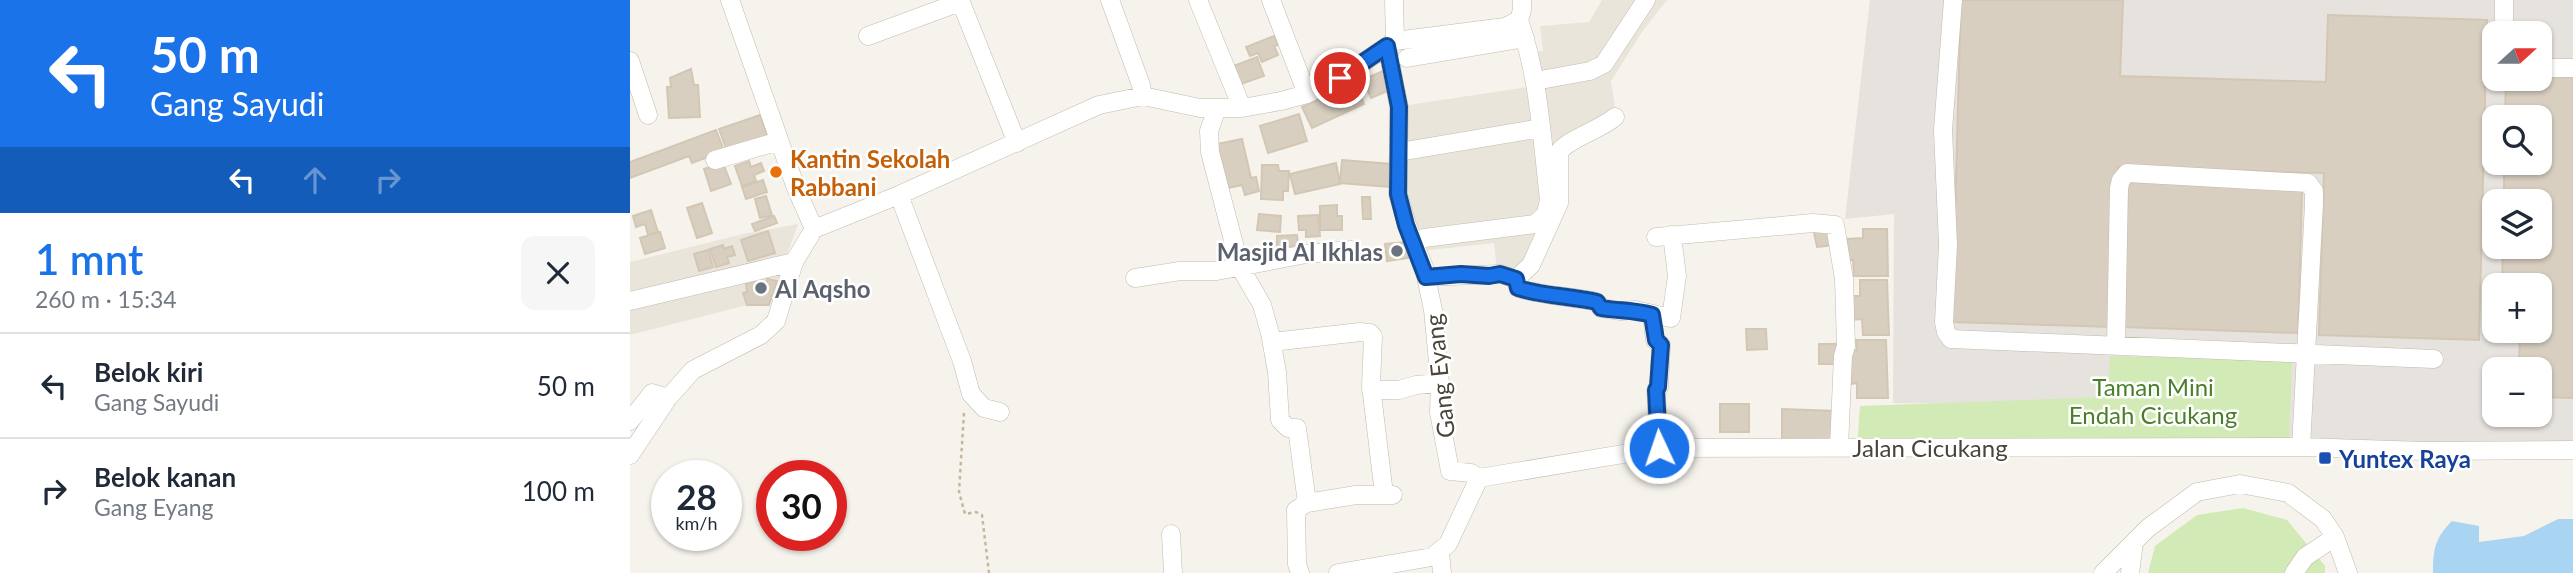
<!DOCTYPE html>
<html lang="id">
<head>
<meta charset="utf-8">
<style>
	:root { --surface:#fff; --page:#f6f6f7; --text:#1f2937; --muted:#747a83; --line:#e0e1e3; --accent:#1a73e8 }
	body { margin:0; font-family:Lato,sans-serif; background:var(--page); color:var(--text); height:100vh; display:flex; flex-direction:column; font-size:26px; white-space:nowrap }
	* { box-sizing:border-box; margin:0 }
	p { font-size:23px; color:var(--muted) }
	.icon { flex:none; width:38px; height:38px; fill:none; stroke:currentColor; stroke-width:2; stroke-linecap:round; stroke-linejoin:round }
	.map { position:relative; flex:1; overflow:hidden }
	.details { display:flex; flex-direction:column; background:var(--surface); width:630px }
	.details>* { flex:none }
	.guide { background:#1a73e8; color:#fff; overflow:hidden }
	.needle { width:46px; rotate:69deg }
	.fabs { position:absolute; left:1852px; top:21px; display:grid; gap:14px }
	.fabs a { display:grid; place-items:center; width:70px; height:70px; border-radius:14px; background:var(--surface); box-shadow:0 2px 5px #0004; font-size:35px }
	.speed { position:absolute; left:21px; top:460px; display:flex; gap:14px; font-size:35px; font-weight:700; text-align:center }
	.speed>* { display:grid; place-content:center; width:91px; height:91px; border-radius:50%; background:var(--surface); box-shadow:0 2px 5px #0004; line-height:1 }
	.speed small { font-size:18px; font-weight:400 }
	.speed .limit { border:10px solid #d22; background:#fff; color:#111 }
	.pin { position:absolute; display:grid; place-items:center; width:60px; height:60px; color:#fff; margin:-30px; border:4px solid #fff; border-radius:50%; box-shadow:0 2px 7px #0007 }
	.me { position:absolute; width:77px; margin:-38px; rotate:357deg; stroke-linejoin:round; filter:drop-shadow(0 0 5px #0008) }
	.turn { display:flex; align-items:center; gap:24px; height:147px; padding:0 35px; font-size:32px }
	.turn .icon { width:91px; height:91px; stroke-width:2.5 }
	.turn b { display:block; font-size:49px; line-height:60px }
	.lanes { display:flex; align-items:center; height:66px; padding:0 35px; background:#0003; justify-content:center; gap:35px; direction:ltr }
	.lanes .off { opacity:.35 }
	.round { display:grid; place-items:center; flex:none; width:74px; height:74px; border-radius:14px; background:var(--page) }
	.summary { display:flex; align-items:center; justify-content:space-between; height:119px; padding:0 35px }
	h1 { font-size:42px; font-weight:600; line-height:52px; color:var(--accent) }
	ul { padding:0; list-style:none }
	li { display:flex; align-items:center; gap:21px; height:105px; padding:0 35px; border-top:2px solid var(--line) }
	li div { flex:1 }
	li b { display:block; font-size:26px }
	li em { font-style:normal }
	main { display:flex; flex:1; min-height:0 }
	.map>svg:first-child { display:block }
	.residential { fill:#eae5da }
	.industrial { fill:#e6e2dd; fill-rule:evenodd }
	.green { fill:#d2eab5 }
	.water { fill:#a9d4f2 }
	.building { fill:#d8cfc1; stroke:#d3c7b4; stroke-width:2 }
	.lines { fill:none; stroke-linecap:round; stroke-linejoin:round }
	.minor-casing { stroke:#c2bbae; stroke-width:19 }
	.path { stroke:#c4b79f; stroke-width:2.5; stroke-dasharray:3.5 3.5; stroke-linecap:butt }
	.minor { stroke:#fff; stroke-width:18 }
	.route-casing { stroke:#114b97; stroke-width:18 }
	.route { stroke:#1a73e8; stroke-width:12 }
	.food-dot { fill:#e8710a; stroke:#fff; stroke-width:2.5 }
	.worship-dot { fill:#6b7280; stroke:#fff; stroke-width:2.5 }
	.transit-dot { fill:#1a4fb4; stroke:#fff; stroke-width:2.5 }
	.labels { text-anchor:middle; dominant-baseline:central; stroke-width:5; stroke-linejoin:round; paint-order:stroke }
	.food-label { font-size:24px; font-weight:bold; fill:#c56008; stroke:#fff; text-anchor:start }
	.worship-label { font-size:24px; font-weight:bold; fill:#5b616d; stroke:#fff; text-anchor:end }
	.street-label { font-size:24px; fill:#4b4439; stroke:#fff }
	.park-label { font-size:24px; fill:#4a7f2a; stroke:#fff }
	.transit-label { font-size:24px; font-weight:bold; fill:#164399; stroke:#fff; text-anchor:start }
</style>
</head>
<body>
<main>
<section class="details">
<div class="guide">
<div class="turn"><svg class="icon" aria-label="left" viewBox="0 0 24 24"><path d="M17 20v-9H6M10 6l-5 5 5 5"/></svg><div><b>50 m</b>Gang Sayudi</div></div>
<div class="lanes"><svg class="icon" aria-label="left" viewBox="0 0 24 24"><path d="M17 20v-9H6M10 6l-5 5 5 5"/></svg><svg class="icon off" aria-label="ahead" viewBox="0 0 24 24"><path d="M12 20V5M6 11l6-6 6 6"/></svg><svg class="icon off" aria-label="right" viewBox="0 0 24 24"><path d="M7 20v-9h11M14 6l5 5-5 5"/></svg></div>
</div>
<div class="summary"><div><h1>1 mnt</h1><p>260 m · 15:34</p></div><a class="round"><svg class="icon" aria-label="close" viewBox="0 0 24 24"><path d="M6 6l12 12M18 6L6 18"/></svg></a></div>
<ul>
<li><svg class="icon" aria-label="left" viewBox="0 0 24 24"><path d="M17 20v-9H6M10 6l-5 5 5 5"/></svg><div><b>Belok kiri</b><p>Gang Sayudi</p></div><em>50 m</em></li>
<li><svg class="icon" aria-label="right" viewBox="0 0 24 24"><path d="M7 20v-9h11M14 6l5 5-5 5"/></svg><div><b>Belok kanan</b><p>Gang Eyang</p></div><em>100 m</em></li>
</ul>
</section>
<div class="map">
<svg width="1943" height="573" viewBox="0 0 1943 573">
	<rect width="100%" height="100%" fill="#f6f3ec"/>
	<path class="residential" d="M972,0H1037L1014,29L981,81L985,108L933,143L926,204L887,275L867,271L864,243L790,251L770,194L772,106L897,87L900,53L913,51L910,26L959,22Z
		M168,224L139,305H117L0,335V262L113,234Z"/>
	<path class="industrial" d="M1240,0H1943V445L1358,439V404L1263,403L1264,214L1215,219ZM1864,33H1909V79H1864ZM1864,117H1909V163H1864ZM1864,201H1909V247H1864ZM1864,285H1909V331H1864ZM1864,369H1909V415H1864Z"/>
	<path class="green" d="M1480,356L1662,361L1659,439L1227,450L1230,406L1478,397Z
		M1613,508L1657,520L1695,566V573H1518L1525,546L1567,515Z"/>
	<path class="water" d="M1928,519H1943V573H1803C1803,549 1805,538 1822,521L1849,526V542L1894,536Z"/>
	<path class="building" d="M1331,0H1493L1490,76L1696,82L1698,15L1857,20L1849,340L1689,335L1694,173L1488,167L1483,327L1322,322Z
		M644,36L648,45L644,46L648,55L632,62L628,53L620,56L616,47Z
		M627,57L634,76L608,85L601,67Z
		M61,69L64,85H68L70,117L39,118L37,87H41L40,78Z
		M757,69L765,88L741,98L733,80Z
		M1909,71L1943,72V398L1909,397V369H1889L1890,331H1909V285H1872L1873,247H1909V201H1874V163H1909V117H1875L1876,79H1909Z
		M725,83L734,104L682,128L672,107Z
		M669,114L677,141L638,153L630,126Z
		M130,115L138,136L97,151L89,129Z
		M86,130L94,151L62,163L59,156L0,178V162Z
		M612,139L621,178L626,177L629,191L615,195L612,185L598,188L587,144Z
		M712,160L762,164L760,187L710,183Z
		M119,161L121,167L131,163L134,171L124,175L126,181L112,186L105,166Z
		M93,163L101,184L81,191L74,169Z
		M706,163L710,184L665,194L660,174Z
		M632,165H648L649,171H659L658,191H653V200L631,199Z
		M133,180L137,192L116,199L112,187Z
		M1498,182L1672,188L1668,333L1494,327Z
		M136,196L142,215L130,218L125,199Z
		M732,197H740L741,219H733Z
		M72,203L82,233L67,238L57,208Z
		M707,205V216H712V230H690V206Z
		M21,210L28,232L18,235L15,224L6,227L3,216Z
		M629,214L651,216L650,232L627,230Z
		M688,215L690,236L676,237V230H669L668,216Z
		M144,216L147,223L125,231L122,224Z
		M1202,226L1205,245L1187,247L1183,227Z
		M1233,229H1257L1258,276H1224L1223,260H1218L1217,239L1233,238Z
		M138,231L145,253L118,261L111,240Z
		M30,232L35,248L15,254L10,238Z
		M667,235L668,246L647,247V236Z
		M776,242L778,258L757,261L755,244Z
		M93,245L94,249L102,246L105,255L97,257L99,263L86,267L80,249Z
		M78,250L83,267L69,271L64,254Z
		M137,279L147,281L139,305H117L113,293L117,292L116,283L132,280V283L137,282Z
		M1230,280H1257L1259,335H1233L1232,319L1222,320V296H1230Z
		M1116,329H1136L1137,349L1117,350Z
		M1226,340H1256L1258,398H1227V383L1221,384L1220,350H1227Z
		M1189,344H1209V364H1189Z
		M1090,404H1119V432H1090Z
		M1152,409L1206,411L1205,441L1152,438Z"/>
	<g class="lines">
		<defs>
			<path id="minor" d="M100,0L166,188L184,229
				M330,0L387,143
				M480,0L511,85L513,96
				M568,0L612,108
				M641,0L677,94
				M764,0L765,41
				M1323,0L1313,130L1318,245L1314,322L1316,332L1321,339L1804,359
				M889,20L892,10V0
				M1874,33V0
				M238,36L330,2
				M757,46L769,107L768,194L777,225L794,267L803,310L810,383L809,412L820,471L841,473L849,478
				M777,58L895,38
				M0,61L18,115
				M1909,68H1943
				M905,81L960,71L974,64L1016,0
				M587,108L579,131L580,152L610,267L632,305L640,333L647,372L650,420L658,428H667L677,503L666,510L667,564L670,573
				M775,151L911,128
				M85,160L149,141
				M269,195L332,361L341,394L354,408L370,412
				M1026,237L1183,223L1205,225L1214,279L1216,346L1213,356L1209,447
				M794,238L905,224L916,214L919,200C912,139 909,78 889,20
				M796,277L870,274L886,279L889,283L888,288C913,296 941,296 967,302L971,308L991,311L1005,310L1041,318L1047,276L1042,235
				M505,278L550,271H587L676,254L721,250
				M886,279L901,265L929,203V152C938,139 970,130 985,117
				M0,301L164,262
				M1022,315L1025,340L1031,345L1029,387L1026,390L1029,448
				M642,342L730,332L740,333L743,336L741,386L754,494
				M1486,345L1489,188L1491,180L1497,173L1678,183L1684,191V204L1671,447
				M741,390H769L786,385L810,383
				M0,421L22,393L38,398
				M0,455L38,398L63,370L131,335L146,321L164,262L184,229L269,195L469,105L513,96L570,108H612L651,101L677,94L710,78L765,41L875,27L889,20
				M677,503L726,495H763
				M541,534L543,573
				M810,552L812,573
				M708,573L802,557L818,544L849,478L1029,448L1671,447L1794,451L1943,450
				M1473,573L1518,528L1567,492L1610,484L1658,493L1693,519L1705,537L1718,573
				M1500,573L1504,542
				M1664,573L1675,557L1705,537"/>
		</defs>
		<use href="#minor" class="minor-casing"/>
		<path class="path" d="M334,413L329,492L335,514L346,512L352,515L359,573"/>
		<use href="#minor" class="minor"/>
	</g>
	<g class="lines">
		<defs>
			<path id="route" d="M710,78L757,46L769,107L768,194L776,225L796,277L831,274L859,276L870,274L886,279L888,288C913,296 941,296 967,302L971,308C988,311 1005,310 1022,315L1026,340L1031,345L1028,387L1026,390L1029,448"/>
		</defs>
		<use href="#route" class="route-casing"/>
		<use href="#route" class="route"/>
	</g>
	<circle class="food-dot" cx="146" cy="172" r="7"/>
	<g class="worship-dot">
		<circle cx="767" cy="251" r="7"/>
		<circle cx="131" cy="288" r="7"/>
	</g>
	<rect class="transit-dot" x="1688" y="451" width="14" height="14" rx="3.5"/>
	<g class="labels">
		<g class="food-label">
			<text x="160" y="158">Kantin Sekolah<tspan x="160" dy="28">Rabbani</tspan></text>
		</g>
		<g class="worship-label">
			<text x="753" y="251">Masjid Al Ikhlas</text>
			<text x="145" y="288" text-anchor="start">Al Aqsho</text>
		</g>
		<g class="street-label">
			<text transform="translate(809 376) rotate(-96)">Gang Eyang</text>
			<text x="1300" y="447">Jalan Cicukang</text>
		</g>
		<g class="park-label">
			<text x="1523" y="386">Taman Mini<tspan x="1523" dy="28">Endah Cicukang</tspan></text>
		</g>
		<g class="transit-label">
			<text x="1709" y="458">Yuntex Raya</text>
		</g>
	</g>
</svg>
<div class="fabs">
<a><svg class="needle" viewBox="-14 -14 28 28"><path d="M0-13l5 13h-10z" fill="#e53935"/><path d="M0 13l5-13h-10z" fill="#747a83"/></svg></a>
<a><svg class="icon" aria-label="search" viewBox="0 0 24 24"><circle cx="10" cy="10" r="6"/><path d="M15 15l6 6"/></svg></a>
<a><svg class="icon" aria-label="layers" viewBox="0 0 24 24"><path d="M12 4l9 5-9 5-9-5zM3 14l9 5 9-5"/></svg></a>
<a>+</a>
<a>−</a>
</div>
<div class="speed"><div>28<small>km/h</small></div><div class="limit">30</div></div>
<div class="pin" style="left:710px;top:78px;background:#d93025"><svg class="icon" aria-label="arrive" viewBox="0 0 24 24"><path d="M6 21V4h12l-3 4 3 4H6"/></svg></div>
<svg class="me" style="left:1029px;top:448px" viewBox="-20 -20 40 40"><circle r="17" fill="#1a73e8" stroke="#fff" stroke-width="3"/><path d="M0-11L8 9 0 5-8 9z" fill="#fff"/></svg>
</div>
</main>
</body>
</html>
